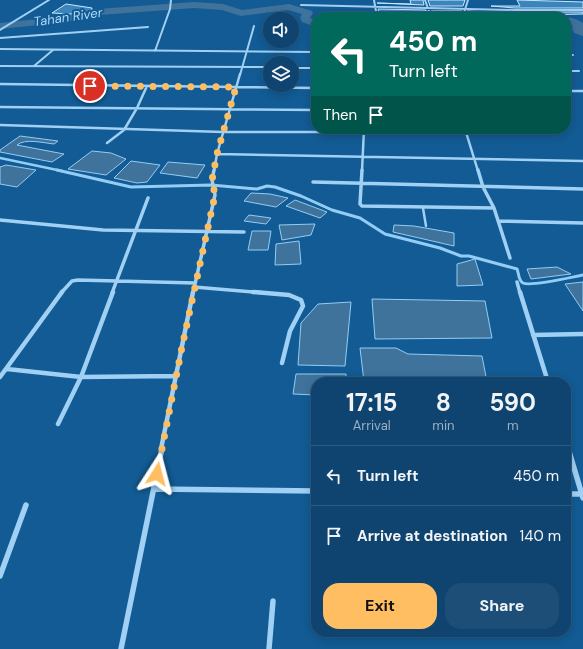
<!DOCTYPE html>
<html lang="en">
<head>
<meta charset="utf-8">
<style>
	:root { --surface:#0e446f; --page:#1c4e77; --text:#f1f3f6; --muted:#9bb0c3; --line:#2e5c82; --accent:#ffbe62 }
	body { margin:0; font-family:"DM Sans",sans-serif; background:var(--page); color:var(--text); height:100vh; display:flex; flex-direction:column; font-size:15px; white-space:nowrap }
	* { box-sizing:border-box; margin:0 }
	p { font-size:13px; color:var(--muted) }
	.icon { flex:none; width:22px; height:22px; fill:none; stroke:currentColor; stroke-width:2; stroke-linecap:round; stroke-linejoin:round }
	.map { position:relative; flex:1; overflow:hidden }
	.details { position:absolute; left:311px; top:377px; width:260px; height:260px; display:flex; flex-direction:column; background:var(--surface); border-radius:16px; box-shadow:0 2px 10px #0003,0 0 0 1px var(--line) }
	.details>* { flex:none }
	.top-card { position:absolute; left:311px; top:12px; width:260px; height:122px; border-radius:16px; box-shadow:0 2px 10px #0003,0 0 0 1px var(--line); background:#00695c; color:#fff; overflow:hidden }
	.buttons { position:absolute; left:263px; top:12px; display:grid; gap:8px }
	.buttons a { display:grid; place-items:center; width:36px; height:36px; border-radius:50%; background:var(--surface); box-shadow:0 2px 10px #0003,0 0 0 1px var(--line); font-size:20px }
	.pin { position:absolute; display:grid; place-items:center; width:34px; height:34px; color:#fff; margin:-17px; border:2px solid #fff; border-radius:50%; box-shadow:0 1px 4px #0007 }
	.me { position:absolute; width:44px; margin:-22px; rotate:9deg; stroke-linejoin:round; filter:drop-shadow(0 0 3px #0008) }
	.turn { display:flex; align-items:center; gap:14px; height:84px; padding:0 12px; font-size:18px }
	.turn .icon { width:52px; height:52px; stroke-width:2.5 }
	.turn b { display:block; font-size:28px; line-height:34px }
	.then { display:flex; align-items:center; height:38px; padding:0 12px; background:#0003; gap:8px; font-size:15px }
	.eta { display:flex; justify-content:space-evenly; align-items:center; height:68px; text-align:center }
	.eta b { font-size:24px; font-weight:700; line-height:28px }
	.action { display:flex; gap:8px; margin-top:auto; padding:8px 12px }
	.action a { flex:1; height:46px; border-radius:16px; background:var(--accent); color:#111; font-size:16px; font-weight:700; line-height:46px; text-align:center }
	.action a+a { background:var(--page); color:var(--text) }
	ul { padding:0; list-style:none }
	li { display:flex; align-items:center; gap:12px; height:60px; padding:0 12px; border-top:1px solid var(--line) }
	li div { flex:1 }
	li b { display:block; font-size:15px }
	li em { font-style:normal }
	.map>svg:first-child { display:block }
	.water { fill:#3f739c; stroke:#92cdf6 }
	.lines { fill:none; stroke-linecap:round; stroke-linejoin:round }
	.stream-far1 { stroke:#92cdf6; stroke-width:2.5 }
	.stream { stroke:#92cdf6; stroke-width:3 }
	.river { fill:#3f739c; fill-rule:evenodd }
	.building { fill:#3b85bc; stroke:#c8e7fd }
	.lane { stroke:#a0d0f3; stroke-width:2.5 }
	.street-far4 { stroke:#a0d0f3; stroke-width:2 }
	.street-far3 { stroke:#a0d0f3; stroke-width:2.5 }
	.street-far2 { stroke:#a0d0f3; stroke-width:3.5 }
	.street-far1 { stroke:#a0d0f3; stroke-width:4.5 }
	.street { stroke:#a0d0f3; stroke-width:5.5 }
	.route { stroke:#ffbe62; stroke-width:7; stroke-dasharray:0 12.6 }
	.labels { text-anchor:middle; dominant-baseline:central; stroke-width:4; stroke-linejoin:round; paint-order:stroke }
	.far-water-label { font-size:13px; font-style:italic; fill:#acd9f9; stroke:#125b94 }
</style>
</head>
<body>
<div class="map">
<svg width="583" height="649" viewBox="0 0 583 649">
	<rect width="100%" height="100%" fill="#125b94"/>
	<path class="water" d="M20,136L58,141L54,144C44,143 25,138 17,145L64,154L52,162L0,152V150Z
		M92,151L111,153L126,159L106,175L68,169Z
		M131,161L160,165L147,182L137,183L114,178Z
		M168,162L205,165L197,178L160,173Z
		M6,165L36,170L17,187L0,184V167Z
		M251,193L270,194L288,198L276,207L244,201Z
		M295,200L327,212L320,218L286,206Z
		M249,215L271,218L266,224L244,221Z
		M315,224L311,235L282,240L279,225Z
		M394,225L414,226L454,233V246L393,232Z
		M252,231H271L268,250H248Z
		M299,241L301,264L275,265L276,244Z
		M475,259L483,285L457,286V264Z
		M557,267L571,274L531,279L527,269Z
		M583,282V311L565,284Z
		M372,299L485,301L492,338L375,339Z
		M351,302L345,366L298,365L301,323L318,304Z
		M360,348H396L408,354L482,356L487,382H364Z
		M296,374H346V382H316V395L293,394Z"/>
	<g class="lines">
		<path class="stream-far1" d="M0,158L62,171"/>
		<path class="stream" d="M57,170L131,187L211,185L257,189L267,186L275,187L301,196L332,210L360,218L385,234L440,248L461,256H469L517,269C519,273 518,280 523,283C531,287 572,277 583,275"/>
		<path class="river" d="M194,2L223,4L242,10L289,4L312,11L313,13L310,18L316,20V27L302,22L300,18L302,14L288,10L241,16L222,10L194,8L86,16L68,22L0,29V23L66,16L84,10Z
			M565,17H566C573,18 577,19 583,23V36L574,33L572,28L573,26L566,23Z"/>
	</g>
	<path class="building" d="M410,0H423L424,5L377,3L411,4Z
		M428,0H465L463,6H430Z
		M517,0L583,2V8H515L491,6H520Z
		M66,4L92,8V15L52,13Z
		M378,9L426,10L428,17L382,14H379Z
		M431,11H462L461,17H433Z
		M467,11L490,12V14H473L476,17H465Z
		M498,12H583V14L502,16Z"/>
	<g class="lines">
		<path class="lane" d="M423,208L426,226"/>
		<path class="street-far4" d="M374,0L377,17
			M425,0L431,17
			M301,5L515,10H583
			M463,16L468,0
			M0,30L49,0
			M0,38L148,27
			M0,49L316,52
			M155,51L170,9L171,0
			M566,55H573
			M0,66L270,67
			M34,66L53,50
			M292,68H316
			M566,71H579
			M240,75L254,26"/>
		<path class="street-far3" d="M0,84L316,88
			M566,91H583
			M0,107L316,110
			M0,125L223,132H466
			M465,129L478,171
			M107,143L124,130L137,108L147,86
			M217,154L583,161
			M214,171L217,154L240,74
			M362,171L364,129"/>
		<path class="street-far2" d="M362,170L360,204L362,206L494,208
			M478,170L483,187L494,208L510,258
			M313,182L583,189
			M0,220L103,230L244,232
			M498,221L583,223
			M517,282L520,293
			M194,287L265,293
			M61,293L72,281L78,280L195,283
			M112,293L148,198
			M193,293L215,195L212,180L214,170"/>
		<path class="street-far1" d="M253,292L289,295L301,300L303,306L290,331L282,363
			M520,292L548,382
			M533,335L583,334
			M7,369L81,377L176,376
			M0,377L62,292
			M58,424L81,377L113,292
			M566,443L568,449
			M161,449L193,292"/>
		<path class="street" d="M568,448L583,498
			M155,489L316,491
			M566,494H582
			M0,576L26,505
			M121,649L162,448
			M269,649L273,601"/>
	</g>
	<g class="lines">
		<path class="route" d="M90,86L236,87L217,154L212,180L215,195L182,347L157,474"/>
	</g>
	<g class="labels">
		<g class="far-water-label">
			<text transform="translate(68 17) rotate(-8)">Tahan River</text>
		</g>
	</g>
</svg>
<div class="buttons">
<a><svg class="icon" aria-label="sound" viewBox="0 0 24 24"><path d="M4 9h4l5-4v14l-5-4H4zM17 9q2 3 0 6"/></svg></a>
<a><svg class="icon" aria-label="layers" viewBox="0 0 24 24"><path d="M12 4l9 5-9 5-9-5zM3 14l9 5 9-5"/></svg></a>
</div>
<div class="pin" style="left:90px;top:86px;background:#d93025"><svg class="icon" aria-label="arrive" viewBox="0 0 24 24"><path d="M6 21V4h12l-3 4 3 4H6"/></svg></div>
<svg class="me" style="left:157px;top:474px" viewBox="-20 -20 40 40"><path d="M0-17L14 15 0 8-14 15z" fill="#ffbe62" stroke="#fff" stroke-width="4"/></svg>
<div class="top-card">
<div class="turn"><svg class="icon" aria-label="left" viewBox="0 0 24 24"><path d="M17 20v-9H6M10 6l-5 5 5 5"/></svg><div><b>450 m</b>Turn left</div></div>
<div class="then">Then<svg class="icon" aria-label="arrive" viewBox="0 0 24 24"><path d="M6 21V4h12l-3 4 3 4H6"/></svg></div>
</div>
<section class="details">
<div class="eta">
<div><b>17:15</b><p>Arrival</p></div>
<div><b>8</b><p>min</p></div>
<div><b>590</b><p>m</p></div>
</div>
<ul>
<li><svg class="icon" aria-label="left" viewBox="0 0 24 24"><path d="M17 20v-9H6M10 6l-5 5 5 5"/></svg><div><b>Turn left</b></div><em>450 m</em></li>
<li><svg class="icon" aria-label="arrive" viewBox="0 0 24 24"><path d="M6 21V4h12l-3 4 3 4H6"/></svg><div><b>Arrive at destination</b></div><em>140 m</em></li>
</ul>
<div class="action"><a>Exit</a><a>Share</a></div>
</section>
</div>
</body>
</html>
